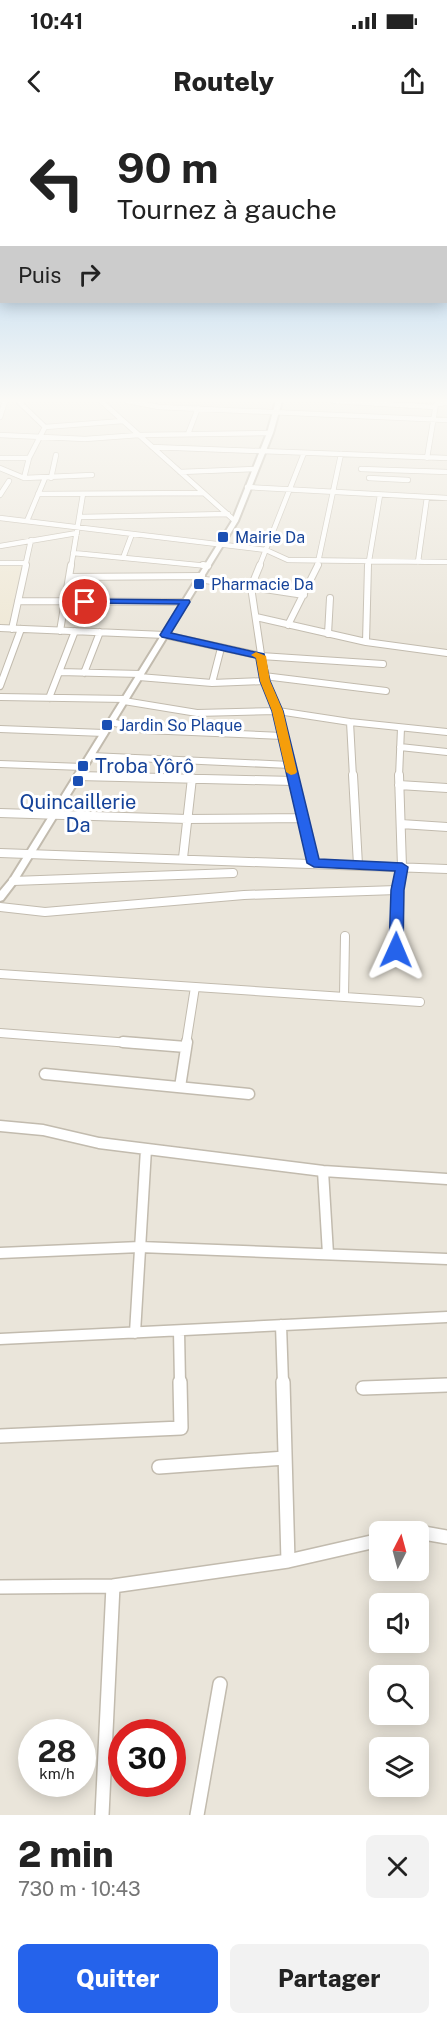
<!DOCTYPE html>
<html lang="fr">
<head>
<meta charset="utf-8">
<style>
	:root { --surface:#fff; --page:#f2f2f2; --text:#222; --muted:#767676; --accent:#2563eb }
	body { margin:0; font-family:"Public Sans",sans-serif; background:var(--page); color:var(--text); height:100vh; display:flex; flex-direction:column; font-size:22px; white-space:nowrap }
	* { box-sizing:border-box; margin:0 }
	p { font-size:20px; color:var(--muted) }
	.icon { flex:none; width:33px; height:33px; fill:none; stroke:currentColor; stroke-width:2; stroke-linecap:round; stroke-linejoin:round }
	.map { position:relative; height:1695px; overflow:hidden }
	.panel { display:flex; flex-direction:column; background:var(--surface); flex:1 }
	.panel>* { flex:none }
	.guide { position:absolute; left:0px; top:0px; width:447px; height:183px; box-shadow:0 3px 15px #0003; background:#fff; color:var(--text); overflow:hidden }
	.needle { width:39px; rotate:6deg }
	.controls { position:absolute; left:369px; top:1401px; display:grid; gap:12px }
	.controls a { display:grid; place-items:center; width:60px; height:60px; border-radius:9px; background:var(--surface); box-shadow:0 3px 15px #0003; font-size:30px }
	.speed { position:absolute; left:18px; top:1599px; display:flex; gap:12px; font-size:30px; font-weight:700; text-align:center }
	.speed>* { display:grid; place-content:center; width:78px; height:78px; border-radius:50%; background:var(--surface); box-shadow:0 3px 15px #0003; line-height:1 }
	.speed small { font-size:15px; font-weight:400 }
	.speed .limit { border:9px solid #d22; background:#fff; color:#111 }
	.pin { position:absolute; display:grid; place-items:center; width:51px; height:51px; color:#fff; margin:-26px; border:3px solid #fff; border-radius:50%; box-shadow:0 2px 6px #0007 }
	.me { position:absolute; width:66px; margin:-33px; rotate:1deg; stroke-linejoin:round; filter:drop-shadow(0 0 4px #0008) }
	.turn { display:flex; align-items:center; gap:21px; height:126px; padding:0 18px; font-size:27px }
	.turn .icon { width:78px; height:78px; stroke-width:2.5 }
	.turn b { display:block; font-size:42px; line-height:51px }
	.then { display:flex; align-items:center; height:57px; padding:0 18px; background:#0003; gap:12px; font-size:22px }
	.round { display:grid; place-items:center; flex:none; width:63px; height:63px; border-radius:9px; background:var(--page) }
	.headline { display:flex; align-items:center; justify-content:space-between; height:102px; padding:0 18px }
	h1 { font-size:36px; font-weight:800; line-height:45px }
	.cta { display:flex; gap:12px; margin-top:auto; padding:12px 18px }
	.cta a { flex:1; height:69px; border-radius:9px; background:var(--accent); color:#fff; font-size:24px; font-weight:800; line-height:69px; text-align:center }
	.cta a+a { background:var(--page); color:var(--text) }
	.status { display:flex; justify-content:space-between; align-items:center; height:42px; padding:0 30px; background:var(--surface); direction:ltr }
	.status svg { height:16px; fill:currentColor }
	header { display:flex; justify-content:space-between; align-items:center; height:78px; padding:0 18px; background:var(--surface); font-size:27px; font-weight:800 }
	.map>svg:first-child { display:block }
	.residential { fill:#eae5da; fill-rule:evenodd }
	.education { fill:#efe8d6 }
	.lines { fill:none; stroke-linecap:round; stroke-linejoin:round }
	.minor-far4-casing { stroke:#c2bbae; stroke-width:6 }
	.minor-far3-casing { stroke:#c2bbae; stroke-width:8 }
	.minor-far2-casing { stroke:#c2bbae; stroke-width:10 }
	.minor-far1-casing { stroke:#c2bbae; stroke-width:13 }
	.minor-casing { stroke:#c2bbae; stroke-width:16 }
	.tertiary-casing { stroke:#c2bbae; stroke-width:4 }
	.minor-far4 { stroke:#fff; stroke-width:4.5 }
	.minor-far3 { stroke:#fff; stroke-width:6 }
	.minor-far2 { stroke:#fff; stroke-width:8 }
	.minor-far1 { stroke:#fff; stroke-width:10 }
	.minor { stroke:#fff; stroke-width:13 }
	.tertiary { fill:#fff; fill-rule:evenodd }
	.route { fill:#2563eb; stroke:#184099; stroke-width:1.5 }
	.slow { fill:#f59e0b }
	.transit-dot { fill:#1a4fb4; stroke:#fff; stroke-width:2 }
	.labels { text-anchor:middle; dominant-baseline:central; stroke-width:6; stroke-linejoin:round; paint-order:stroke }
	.far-transit-label { font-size:16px; fill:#164399; stroke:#fff; text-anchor:start }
	.transit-label { font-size:20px; fill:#164399; stroke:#fff; text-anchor:start }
</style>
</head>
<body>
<div class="status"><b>10:41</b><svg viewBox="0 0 49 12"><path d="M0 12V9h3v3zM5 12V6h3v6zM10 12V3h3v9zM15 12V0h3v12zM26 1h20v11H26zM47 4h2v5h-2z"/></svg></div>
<header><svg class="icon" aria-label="back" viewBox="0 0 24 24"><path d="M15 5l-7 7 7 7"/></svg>Routely<svg class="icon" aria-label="share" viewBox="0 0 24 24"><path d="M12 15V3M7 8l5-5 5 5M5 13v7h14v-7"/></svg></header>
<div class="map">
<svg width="447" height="1695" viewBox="0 0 447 1695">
	<rect width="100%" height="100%" fill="#f6f3ec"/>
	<path class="residential" d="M0,281H447V1695H0ZM380,1412H418V1450H380ZM380,1484H418V1522H380ZM380,1556H418V1594H380ZM32,1612H82V1664H32ZM122,1612H172V1664H122ZM380,1628H418V1666H380Z"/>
	<path class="education" d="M0,445H22L8,507L0,506Z"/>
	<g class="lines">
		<defs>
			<path id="minor-far4" d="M18,281L45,307L29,338L24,358
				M101,281L235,401
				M127,281L159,287L447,300
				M334,281L435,287
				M0,297L5,281
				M45,307L123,301
				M188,314L198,288
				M0,315L85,319L139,315L270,313
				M152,327L447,338
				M0,338H29
				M427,338L436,284L447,283
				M0,348L24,358L92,355
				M361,349L447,352
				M180,352L255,349
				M51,358L56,335
				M369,358L408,360
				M247,367L447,378
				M38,374L203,373
				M0,375L9,361
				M80,397L228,394
				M0,398L266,430L288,440L447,442
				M27,401L45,358
				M0,426L77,413
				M73,433L208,446
				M123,438L132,414
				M418,442L427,377
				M0,443H26
				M25,447L31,420
				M71,447L83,374
				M259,447L304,333
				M317,447L341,334
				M368,447L380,375"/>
			<path id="minor-far3" d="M203,445L208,446
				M260,445L251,467L265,561L278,591L293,657
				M69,457L202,456
				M199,459L304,475
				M18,481L186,482
				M256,497L366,522L447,533
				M288,505L318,445
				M0,508L165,515L261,536L383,544
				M12,509L26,445
				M60,511L71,445
				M328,514L330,478
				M366,522L368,445
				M59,552L141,554
				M84,553L100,512
				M264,556L386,571
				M139,557L212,563L265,561
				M212,563L221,528
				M0,566L21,509
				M0,577L126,579
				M49,578L75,511
				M124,581L197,593L278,591L350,602L447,612
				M111,602L145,610L283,616
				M350,602L353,657
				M0,609L104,613
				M400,627L447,632
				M91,636L290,645
				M0,644L83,647
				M78,656L112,657
				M399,657L401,608"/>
			<path id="minor-far2" d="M293,655L313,743
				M353,655L358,745
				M78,656L293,661
				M399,665L447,668
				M0,693L187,699L303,698
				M401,704L447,707
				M0,733L447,749
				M183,738L192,658
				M13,761L233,753
				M0,787L45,792L244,775L397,770
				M396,830L397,770L402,747L399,655
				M0,854L420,882
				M344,877L345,816
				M0,913L143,924
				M186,924L195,867"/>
			<path id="minor-far1" d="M123,922L186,927
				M45,954L249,974
				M180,967L187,922
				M0,1006L43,1010L99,1023L323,1051L447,1059
				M323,1051L328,1134
				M0,1133L140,1127L447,1139
				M281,1205L283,1263
				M179,1211L180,1263
				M135,1213L146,1029
				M0,1219L447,1197"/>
			<path id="minor" d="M283,1262L288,1441
				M363,1268L447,1265
				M0,1316L181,1308L180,1262
				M159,1347L285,1338
				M418,1412L447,1417
				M0,1467L113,1466L288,1441L380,1420
				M102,1695L113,1466
				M197,1695L220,1564"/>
			<path id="tertiary" d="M276,281H282L273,313L238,401L16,763L3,780L0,781V771L10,759L232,401L267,313Z"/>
		</defs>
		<use href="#minor-far4" class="minor-far4-casing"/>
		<use href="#minor-far3" class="minor-far3-casing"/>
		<use href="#minor-far2" class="minor-far2-casing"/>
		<use href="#minor-far1" class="minor-far1-casing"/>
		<use href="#minor" class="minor-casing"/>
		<use href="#tertiary" class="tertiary-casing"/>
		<use href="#minor-far4" class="minor-far4"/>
		<use href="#minor-far3" class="minor-far3"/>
		<use href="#minor-far2" class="minor-far2"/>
		<use href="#minor-far1" class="minor-far1"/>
		<use href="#minor" class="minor"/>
		<use href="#tertiary" class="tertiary"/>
	</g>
	<linearGradient id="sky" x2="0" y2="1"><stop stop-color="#8fc1ec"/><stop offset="0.54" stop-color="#fbfaf6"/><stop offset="1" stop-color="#fbfaf6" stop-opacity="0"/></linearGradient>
	<rect width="447" height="519" fill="url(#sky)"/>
	<path class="route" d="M85,479L189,480L190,482L171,513L264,534L270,561L283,591L319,739L402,743L408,747L404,770L403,830L401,833L396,835L389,830L391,770L395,751L314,747L307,743L272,591L260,561L256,538L162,517L160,515L179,484L82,483V480Z"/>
	<path class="slow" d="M256,532L266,536L270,561L283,591L297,652L295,654L291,655L286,652L272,591L260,561L256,538L251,535Z"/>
	<g class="transit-dot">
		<rect x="217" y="411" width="12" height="12" rx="3"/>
		<rect x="193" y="458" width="12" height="12" rx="3"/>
		<rect x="101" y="599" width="12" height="12" rx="3"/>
		<rect x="77" y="640" width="12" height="12" rx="3"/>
		<rect x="72" y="655" width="12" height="12" rx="3"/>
	</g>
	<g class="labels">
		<g class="far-transit-label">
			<text x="235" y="417">Mairie Da</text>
			<text x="211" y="464">Pharmacie Da</text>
			<text x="119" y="605">Jardin So Plaque</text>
		</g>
		<g class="transit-label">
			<text x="95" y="646">Troba Yôrô</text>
			<text x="78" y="682" text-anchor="middle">Quincaillerie<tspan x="78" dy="23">Da</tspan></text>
		</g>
	</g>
</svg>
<div class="controls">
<a><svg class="needle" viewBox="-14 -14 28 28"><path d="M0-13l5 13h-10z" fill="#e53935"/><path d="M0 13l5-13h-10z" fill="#767676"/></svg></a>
<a><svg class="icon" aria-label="sound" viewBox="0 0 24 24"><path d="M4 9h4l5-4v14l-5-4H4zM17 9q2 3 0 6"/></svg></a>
<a><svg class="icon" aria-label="search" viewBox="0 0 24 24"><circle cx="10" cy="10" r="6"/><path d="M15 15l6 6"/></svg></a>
<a><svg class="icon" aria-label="layers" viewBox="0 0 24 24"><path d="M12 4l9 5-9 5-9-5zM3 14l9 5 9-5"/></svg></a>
</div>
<div class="speed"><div>28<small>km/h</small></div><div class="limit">30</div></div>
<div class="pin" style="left:85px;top:482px;background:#d93025"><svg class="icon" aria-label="arrive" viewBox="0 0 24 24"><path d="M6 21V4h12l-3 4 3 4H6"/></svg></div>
<svg class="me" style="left:396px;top:830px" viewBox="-20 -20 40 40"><path d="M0-17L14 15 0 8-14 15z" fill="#2563eb" stroke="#fff" stroke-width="4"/></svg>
<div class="guide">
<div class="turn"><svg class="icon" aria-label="left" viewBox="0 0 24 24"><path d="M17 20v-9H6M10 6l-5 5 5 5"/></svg><div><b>90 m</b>Tournez à gauche</div></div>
<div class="then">Puis<svg class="icon" aria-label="right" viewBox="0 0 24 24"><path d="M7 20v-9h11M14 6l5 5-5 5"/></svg></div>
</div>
</div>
<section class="panel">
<div class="headline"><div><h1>2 min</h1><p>730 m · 10:43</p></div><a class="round"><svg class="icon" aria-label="close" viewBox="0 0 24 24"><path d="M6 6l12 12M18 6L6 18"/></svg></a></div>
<div class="cta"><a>Quitter</a><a>Partager</a></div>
</section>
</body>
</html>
